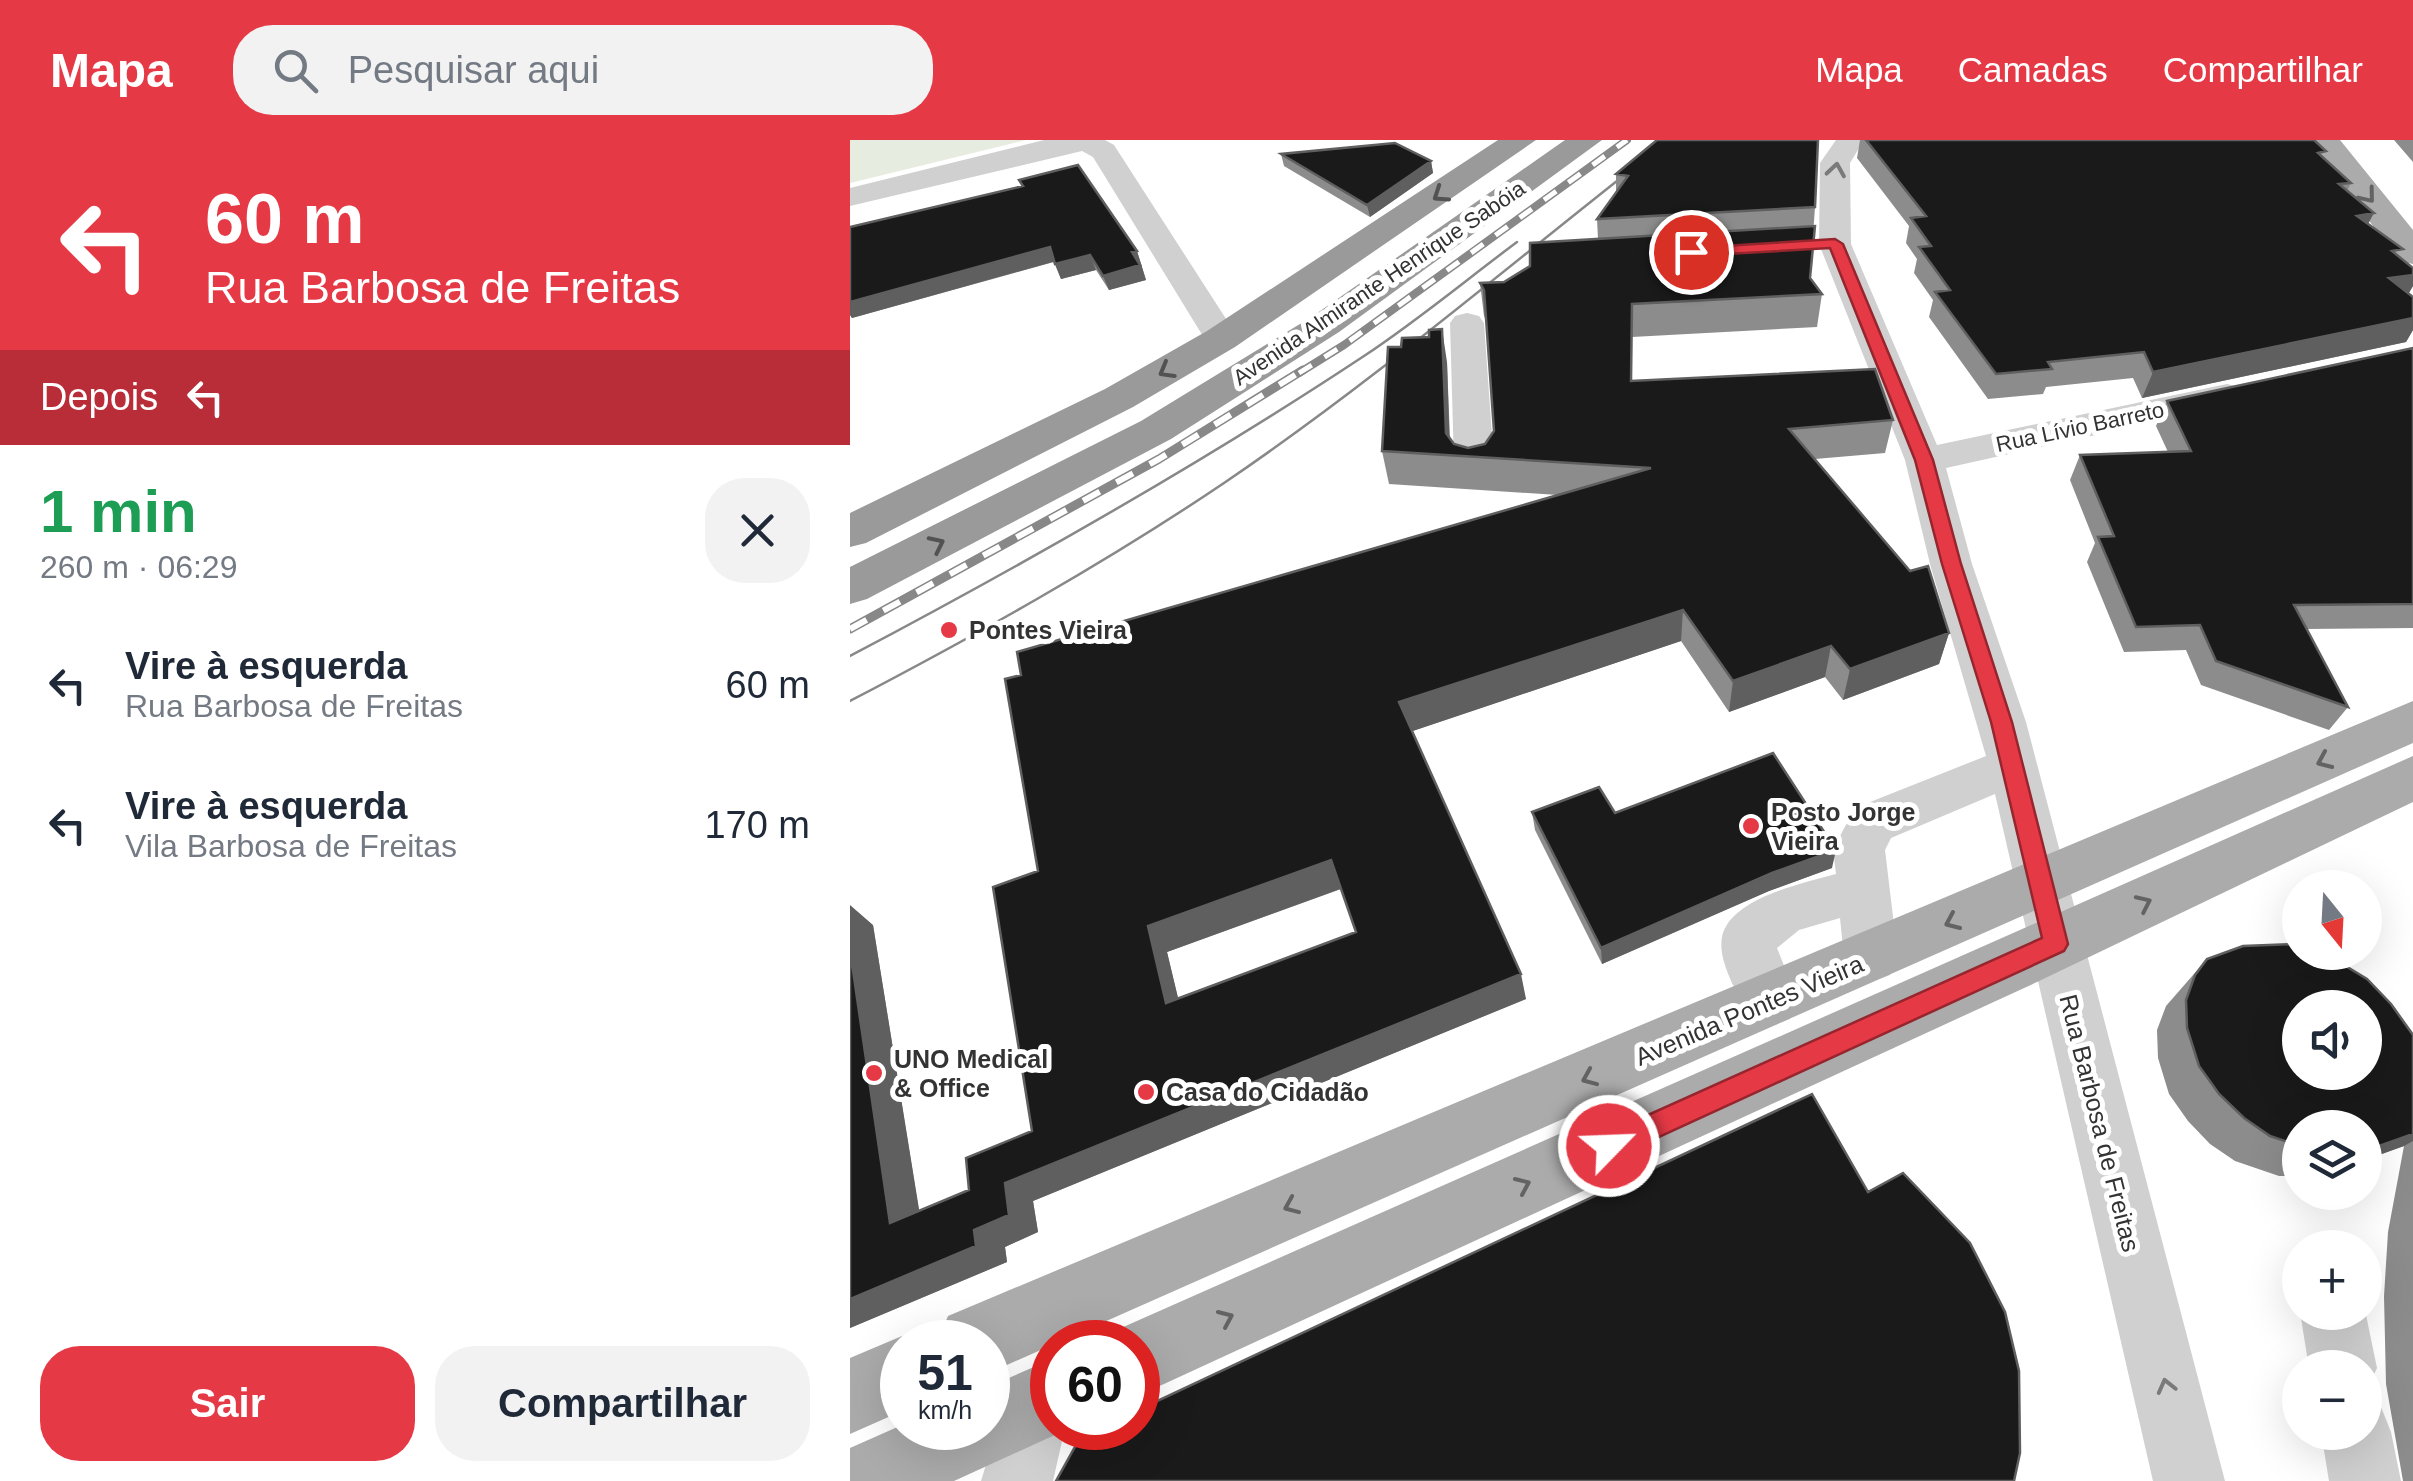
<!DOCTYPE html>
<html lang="pt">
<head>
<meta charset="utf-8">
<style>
	:root { --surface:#fff; --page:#f2f2f3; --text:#1f2937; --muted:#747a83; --accent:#e63946 }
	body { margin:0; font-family:Arial,sans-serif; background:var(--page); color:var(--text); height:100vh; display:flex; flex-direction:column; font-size:38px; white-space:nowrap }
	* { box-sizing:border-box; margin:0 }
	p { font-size:32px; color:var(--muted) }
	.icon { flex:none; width:55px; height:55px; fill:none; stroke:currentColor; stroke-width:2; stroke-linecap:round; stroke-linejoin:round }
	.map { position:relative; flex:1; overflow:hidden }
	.side { display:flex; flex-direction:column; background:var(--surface); width:850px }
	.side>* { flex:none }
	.top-card { background:#e63946; color:#fff; overflow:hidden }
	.needle { width:65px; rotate:162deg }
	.controls { position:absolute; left:1432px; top:730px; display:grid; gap:20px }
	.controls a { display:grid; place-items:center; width:100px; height:100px; border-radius:50%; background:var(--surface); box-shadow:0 10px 40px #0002; font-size:50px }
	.speed { position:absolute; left:30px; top:1180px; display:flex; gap:20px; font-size:50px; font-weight:700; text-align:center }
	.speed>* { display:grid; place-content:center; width:130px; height:130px; border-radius:50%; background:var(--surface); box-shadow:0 10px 40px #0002; line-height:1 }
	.speed small { font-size:25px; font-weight:400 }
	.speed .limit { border:15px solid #d22; background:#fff; color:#111 }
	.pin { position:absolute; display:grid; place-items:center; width:85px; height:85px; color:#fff; margin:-42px; border:5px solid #fff; border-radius:50%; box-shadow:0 2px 10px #0007 }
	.me { position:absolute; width:110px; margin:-55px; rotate:66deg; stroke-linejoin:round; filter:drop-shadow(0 0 8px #0008) }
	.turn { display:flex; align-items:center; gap:35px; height:210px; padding:0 40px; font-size:45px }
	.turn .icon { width:130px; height:130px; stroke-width:2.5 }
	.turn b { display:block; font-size:70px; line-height:85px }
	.then { display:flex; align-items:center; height:95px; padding:0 40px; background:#0003; gap:20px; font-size:38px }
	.round { display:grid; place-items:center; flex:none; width:105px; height:105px; border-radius:40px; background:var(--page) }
	.summary { display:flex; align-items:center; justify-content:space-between; height:170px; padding:0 40px }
	h1 { font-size:60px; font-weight:700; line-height:75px; color:#1e9e55 }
	.cta { display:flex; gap:20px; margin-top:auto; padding:20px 40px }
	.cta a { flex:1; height:115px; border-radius:40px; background:var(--accent); color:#fff; font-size:40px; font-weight:700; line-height:115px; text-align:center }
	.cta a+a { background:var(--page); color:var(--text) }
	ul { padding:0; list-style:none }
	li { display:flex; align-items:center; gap:30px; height:140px; padding:0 40px }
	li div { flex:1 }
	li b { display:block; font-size:38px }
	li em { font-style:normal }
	header { display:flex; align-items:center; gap:60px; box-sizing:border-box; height:140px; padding:0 50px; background:var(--accent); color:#fff }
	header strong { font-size:48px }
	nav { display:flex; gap:55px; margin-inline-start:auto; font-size:35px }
	.search { width:700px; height:90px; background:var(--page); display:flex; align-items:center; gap:25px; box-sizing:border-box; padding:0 35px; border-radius:40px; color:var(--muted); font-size:38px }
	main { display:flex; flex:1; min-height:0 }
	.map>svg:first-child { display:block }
	.green { fill:#e6ecdf }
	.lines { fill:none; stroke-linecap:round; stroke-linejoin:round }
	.minor { fill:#d0d0d0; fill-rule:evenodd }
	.major { fill:#ababab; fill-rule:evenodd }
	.highway { fill:#9a9a9a; fill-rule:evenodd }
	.tram { stroke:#888; stroke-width:2.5 }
	.rail-far1-casing { stroke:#888; stroke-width:8 }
	.rail-casing { stroke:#888; stroke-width:9 }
	.rail-far1 { stroke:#fff; stroke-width:5; stroke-dasharray:15; stroke-linecap:butt }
	.rail { stroke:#fff; stroke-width:6; stroke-dasharray:19; stroke-linecap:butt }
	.wall { fill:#8c8c8c; fill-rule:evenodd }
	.shaded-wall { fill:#5f5f5f }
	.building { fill:#1a1a1a; stroke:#5f5f5f; stroke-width:2.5; fill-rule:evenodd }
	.oneway { stroke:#7a7a7a }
	.oneway2 { stroke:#525252 }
	.oneway3 { stroke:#636363 }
	.route { fill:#e63946; stroke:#96252e; stroke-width:2.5 }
	.poi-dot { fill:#e63946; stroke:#fff; stroke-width:4 }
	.labels { text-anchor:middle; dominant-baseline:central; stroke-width:10; stroke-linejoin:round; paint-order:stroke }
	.far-street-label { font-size:22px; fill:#333; stroke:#fff }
	.poi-label { font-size:25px; font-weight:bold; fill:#333; stroke:#fff; text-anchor:start }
	.street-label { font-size:25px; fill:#333; stroke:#fff }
</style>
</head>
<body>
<header>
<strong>Mapa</strong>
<div class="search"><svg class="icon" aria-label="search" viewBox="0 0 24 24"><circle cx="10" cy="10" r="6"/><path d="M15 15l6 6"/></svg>Pesquisar aqui</div>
<nav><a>Mapa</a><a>Camadas</a><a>Compartilhar</a></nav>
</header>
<main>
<section class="side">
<div class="top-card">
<div class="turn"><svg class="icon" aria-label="left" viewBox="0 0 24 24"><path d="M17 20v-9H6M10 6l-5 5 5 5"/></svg><div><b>60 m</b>Rua Barbosa de Freitas</div></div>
<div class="then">Depois<svg class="icon" aria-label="left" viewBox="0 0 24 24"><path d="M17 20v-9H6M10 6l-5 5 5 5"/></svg></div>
</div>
<div class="summary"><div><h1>1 min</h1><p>260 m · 06:29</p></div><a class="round"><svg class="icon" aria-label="close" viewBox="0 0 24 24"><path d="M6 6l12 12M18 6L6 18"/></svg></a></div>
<ul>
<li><svg class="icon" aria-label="left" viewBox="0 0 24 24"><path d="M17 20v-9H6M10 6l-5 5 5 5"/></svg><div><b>Vire à esquerda</b><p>Rua Barbosa de Freitas</p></div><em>60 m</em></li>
<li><svg class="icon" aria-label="left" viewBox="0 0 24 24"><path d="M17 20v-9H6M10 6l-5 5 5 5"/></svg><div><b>Vire à esquerda</b><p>Vila Barbosa de Freitas</p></div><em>170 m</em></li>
</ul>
<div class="cta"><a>Sair</a><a>Compartilhar</a></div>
</section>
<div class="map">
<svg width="1563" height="1341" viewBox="0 0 1563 1341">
	<rect width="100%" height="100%" fill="#fff"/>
	<path class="green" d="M0,0H176L0,43Z"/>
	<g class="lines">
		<path class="minor" d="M194,0H255L264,5L389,199L383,206L371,210L359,206L243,17L232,11L0,66V48Z
			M986,0H1014L1000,23L1001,104L1087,305L1377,244L1390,247L1395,255L1390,263L1377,266L1096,328L1122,424L1176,582L1375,1341H1303L1145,654L1041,698L1035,710L1048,818L1040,835L1021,842L1002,835L994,818L990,778L949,790L927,808L948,861L940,879L920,887L900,879C890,857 867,822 872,797C880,758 954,743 986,734L983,709L1005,668L1136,616L1080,424L1055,320L969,104L970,23Z
			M617,173L629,176L634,183L644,324L638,333L624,337L610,333L604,324L600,183L605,176Z
			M1515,1170L1527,1228L1515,1253V1228H1459L1450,1172Z
			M186,1230L202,1236V1288H215L203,1341H131L162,1240Z
			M1515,1261L1531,1267L1541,1292L1551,1341H1479L1471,1292H1515Z"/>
		<path class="major" d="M1457,0H1490L1563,90V124L1550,121Z
			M1563,561V603L150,1228L138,1233V1202H87L98,1176Z
			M1563,616V662L1187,842L314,1244L288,1255V1202H257L262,1192Z
			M52,1196L68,1202H52V1271L0,1294V1218Z
			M202,1219V1288H220L104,1341H0V1308L52,1285L138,1288V1247Z"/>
		<path class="highway" d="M648,0H686L385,207L283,267L16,403L0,407V373L255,249L357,191Z
			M715,0H752L489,192L321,299L17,459L0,464V427L291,281L463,176Z"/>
		<path class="tram" d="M0,516C176,423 348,326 514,216C567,181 616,140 667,102
			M0,561C128,494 254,424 374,343C529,238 671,115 819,0"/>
		<defs>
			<path id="rail-far1" d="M449,233L494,205L777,0"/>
			<path id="rail" d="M0,489L309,319L453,230"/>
		</defs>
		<use href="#rail-far1" class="rail-far1-casing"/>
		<use href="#rail" class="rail-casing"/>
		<use href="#rail-far1" class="rail-far1"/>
		<use href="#rail" class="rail"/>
	</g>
	<path class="wall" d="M1010,0H1464L1473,18L1501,43L1497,51L1524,73L1518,84L1548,116L1563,128V146L1559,153L1563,157V190L1556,202L1292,258L1283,238L1196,247L1193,254L1138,259L1079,177L1083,160L1064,133L1067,119L1056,103L1059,86L1007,18Z
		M1544,0H1563V22Z
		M431,14L581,21L583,33L520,77L434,26Z
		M766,34L965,67L960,138L972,154L967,187L782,197L781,241L1043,280L1035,313L965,319L1099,493L1089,524L993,560L975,537L879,572L831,501L562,591L676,859L183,1061L188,1092L155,1107L157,1122L0,1188L23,785L69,1071L119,1050L182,991L188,731L708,355L539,344L532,311L597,222L600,299L604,304L618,308L635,304L644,291L636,180L634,176L630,143L654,142L748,99L747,79L766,52ZM491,749L506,792L328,858L317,812Z
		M169,40L287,111L296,140L259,150L246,130L211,139L204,122L2,178L0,175V87L172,46Z
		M1563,208V488L1456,489L1498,567L1479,590L1351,545L1336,510L1274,512L1237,422L1245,403L1220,340L1230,315L1318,312L1306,286L1317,261Z
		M682,672L765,673L982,728L919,751L752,824L685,690Z
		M1357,819L1563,895V1341H1553L1536,1244L1534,1156L1538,1092L1554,1006L1515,1020V988H1450V1036H1429L1385,1021L1360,1004L1338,981L1319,954L1308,918L1307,890L1316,866Z"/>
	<path class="shaded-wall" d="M581,21L583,33L520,77L517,65Z
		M1524,73L1510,98L1507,76Z
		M200,107L206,121L2,178L0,175V162Z
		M287,111L296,140L259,150L253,136L282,112Z
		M240,115L246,130L211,139L205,124Z
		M1563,135V146L1555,159L1539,138Z
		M1563,166V190L1556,202L1292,258L1303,232Z
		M592,189L597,222L600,315L596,293Z
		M833,470L831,501L557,593L549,562Z
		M1099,493L1089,524L993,560L1000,529Z
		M981,506L975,537L879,572L883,541Z
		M986,710L982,728L919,751L752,824L751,808L922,733Z
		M481,720L493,748L317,812L335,887L316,863L298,786Z
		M0,765L23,785L74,1100L40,1083L0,810Z
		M671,834L676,859L183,1061L188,1092L155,1107L157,1122L0,1188V1159L155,1043Z
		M1563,994V1001L1554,1006L1515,1020V1011Z"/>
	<path class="building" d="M807,0H968L965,67L747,79L778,36L766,34Z
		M1016,0H1464L1476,11L1468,13L1501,43L1489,44L1524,73L1507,76L1553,109L1542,111L1563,128V135L1539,138L1563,157V178L1303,232L1294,212L1198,222L1202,229L1146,234L1085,152L1100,150L1069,107L1081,106L1061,78L1076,76Z
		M545,3L581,21L517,65L431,14Z
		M228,25L287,111L282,112L290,125L253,136L240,115L205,124L200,107L0,162V87L173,46L169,40Z
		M965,86L960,138L972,154L782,164L781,241L1025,229L1043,280L939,289L1060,431L1078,426L1099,493L1000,529L981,506L883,541L833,470L549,562L671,834L155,1043L159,1075L124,1090L126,1106L0,1159V810L40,1083L119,1050L116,1018L182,991L143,747L188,731L155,539L171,535L167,512L801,328L532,311L538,207H551L552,198L579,197V190L592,189L596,293L604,304L618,308L635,304L644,291L634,150L630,143L654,142L680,126V103ZM481,720L506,792L316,863L298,786Z
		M1563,208V464L1444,465L1498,567L1366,521L1350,485L1286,487L1248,397L1264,396L1230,315L1341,311L1317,261Z
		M923,613L986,710L922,733L751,808L682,672L749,647L765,673Z
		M1448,804L1450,805V812L1474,813L1517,839L1541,864L1563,895V994L1515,1011V988H1450V1006L1420,996L1394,978L1369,954L1349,926L1337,888L1336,860L1345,835L1357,819L1393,806ZM1450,868H1515V932H1450Z
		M962,954L1018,1052L1053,1033L1120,1103L1155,1172L1169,1231L1170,1313L1164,1341H206L231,1296L251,1288H288V1270Z"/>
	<defs><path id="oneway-chevron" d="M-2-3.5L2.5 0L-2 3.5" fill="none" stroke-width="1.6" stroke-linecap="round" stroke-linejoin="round" transform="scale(2.5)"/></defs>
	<g class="oneway">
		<use href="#oneway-chevron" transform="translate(986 30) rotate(-81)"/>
		<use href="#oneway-chevron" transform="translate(1316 1246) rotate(-104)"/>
	</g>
	<g class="oneway2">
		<use href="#oneway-chevron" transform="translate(590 55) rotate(146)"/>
		<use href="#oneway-chevron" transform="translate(316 231) rotate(150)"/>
		<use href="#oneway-chevron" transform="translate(87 404) rotate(-26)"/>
	</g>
	<g class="oneway3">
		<use href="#oneway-chevron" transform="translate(1518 56) rotate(51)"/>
		<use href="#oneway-chevron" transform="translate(1474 621) rotate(156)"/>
		<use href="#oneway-chevron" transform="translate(1294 763) rotate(-25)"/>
		<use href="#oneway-chevron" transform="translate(1102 782) rotate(156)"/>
		<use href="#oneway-chevron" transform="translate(739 938) rotate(157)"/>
		<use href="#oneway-chevron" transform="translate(673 1045) rotate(-24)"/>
		<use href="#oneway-chevron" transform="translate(441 1066) rotate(157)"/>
		<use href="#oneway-chevron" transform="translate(376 1178) rotate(-24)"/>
	</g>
	<path class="route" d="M985,99L993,104L1083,320L1111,424L1162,582L1218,804L1214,811L759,1020L749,1016L745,1006L749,997L1192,798L1141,582L1092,424L1065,320L980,108L841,116L833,112L841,108Z"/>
	<g class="poi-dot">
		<circle cx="99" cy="490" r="10"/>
		<circle cx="901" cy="686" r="10"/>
		<circle cx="24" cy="933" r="10"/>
		<circle cx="296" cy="952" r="10"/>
	</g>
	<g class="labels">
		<g class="far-street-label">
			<text transform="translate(529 143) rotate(-34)">Avenida Almirante Henrique Sabóia</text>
			<text transform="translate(1230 287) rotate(-12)">Rua Lívio Barreto</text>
		</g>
		<g class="poi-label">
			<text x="119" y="490">Pontes Vieira</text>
			<text x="921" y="672">Posto Jorge<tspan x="921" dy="29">Vieira</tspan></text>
			<text x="44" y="919">UNO Medical<tspan x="44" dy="29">&amp; Office</tspan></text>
			<text x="316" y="952">Casa do Cidadão</text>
		</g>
		<g class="street-label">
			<text transform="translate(899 870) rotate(-23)">Avenida Pontes Vieira</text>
			<text transform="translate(1250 983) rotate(76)">Rua Barbosa de Freitas</text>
		</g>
	</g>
</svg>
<div class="controls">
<a><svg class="needle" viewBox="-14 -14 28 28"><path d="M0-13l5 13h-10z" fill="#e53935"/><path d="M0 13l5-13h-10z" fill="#747a83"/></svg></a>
<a><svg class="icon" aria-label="sound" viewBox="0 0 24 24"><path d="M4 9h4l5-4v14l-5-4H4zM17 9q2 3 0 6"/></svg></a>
<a><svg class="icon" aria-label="layers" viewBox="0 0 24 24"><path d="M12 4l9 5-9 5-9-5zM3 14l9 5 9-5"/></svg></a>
<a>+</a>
<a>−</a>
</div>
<div class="speed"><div>51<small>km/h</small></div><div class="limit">60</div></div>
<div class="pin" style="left:841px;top:112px;background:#d93025"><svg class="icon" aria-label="arrive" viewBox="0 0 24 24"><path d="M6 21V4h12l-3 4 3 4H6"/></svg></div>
<svg class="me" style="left:759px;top:1006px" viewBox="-20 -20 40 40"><circle r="17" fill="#e63946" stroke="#fff" stroke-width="3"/><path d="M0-11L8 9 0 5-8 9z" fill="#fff"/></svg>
</div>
</main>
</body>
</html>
